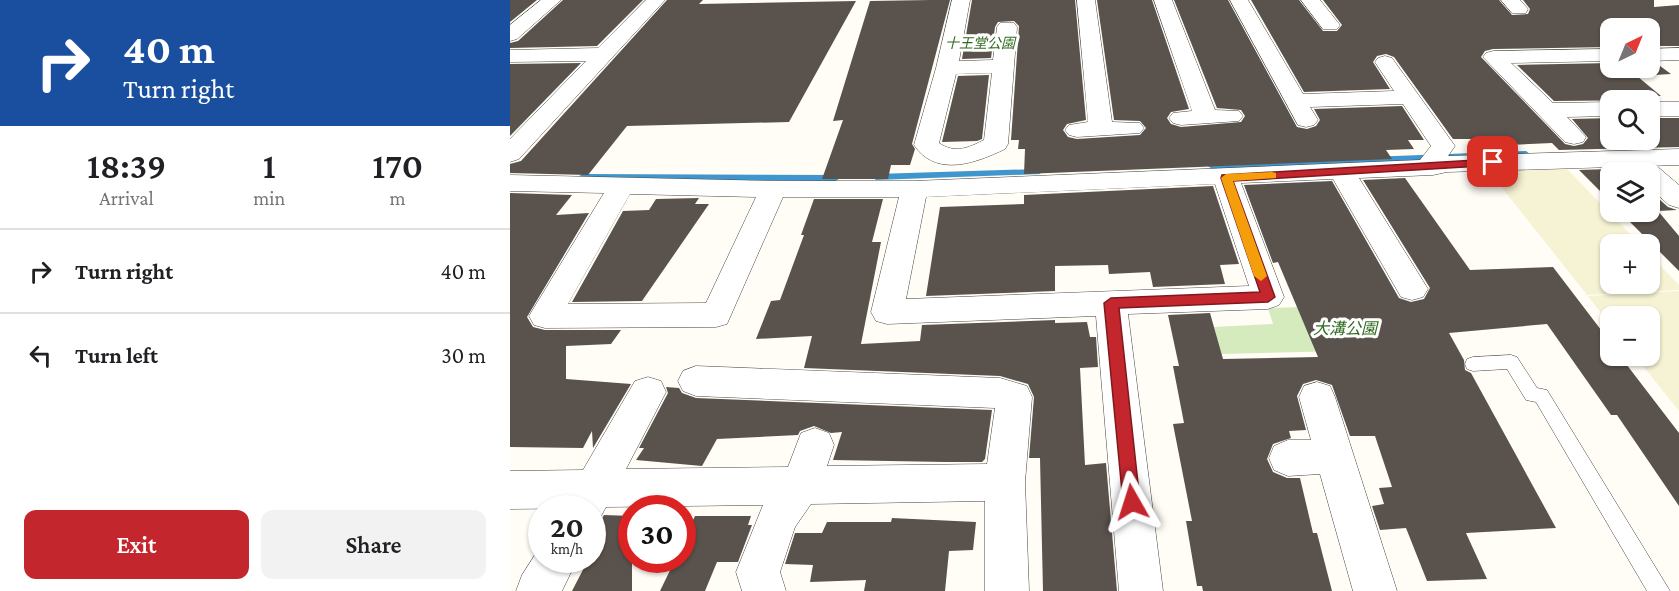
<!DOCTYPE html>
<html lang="en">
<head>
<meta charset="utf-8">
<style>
	:root { --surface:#fff; --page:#f2f2f2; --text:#202124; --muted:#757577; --line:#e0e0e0; --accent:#c4262e }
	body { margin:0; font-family:"Crimson Pro","Noto Sans JP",serif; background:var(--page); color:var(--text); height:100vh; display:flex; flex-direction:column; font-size:22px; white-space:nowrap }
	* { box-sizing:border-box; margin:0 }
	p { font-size:20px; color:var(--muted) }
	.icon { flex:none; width:33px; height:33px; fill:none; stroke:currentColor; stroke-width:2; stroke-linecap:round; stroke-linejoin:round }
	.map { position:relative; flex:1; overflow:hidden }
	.drawer { display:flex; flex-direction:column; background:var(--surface); width:510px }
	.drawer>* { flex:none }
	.hud { background:#1a4fa0; color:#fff; overflow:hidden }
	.needle { width:39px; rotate:43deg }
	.controls { position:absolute; left:1090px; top:18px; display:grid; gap:12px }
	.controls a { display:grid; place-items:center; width:60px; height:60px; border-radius:12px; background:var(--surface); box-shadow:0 2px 4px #0004; font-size:30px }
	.speed { position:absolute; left:18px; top:495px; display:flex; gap:12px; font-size:30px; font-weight:700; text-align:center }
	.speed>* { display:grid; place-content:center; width:78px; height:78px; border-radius:50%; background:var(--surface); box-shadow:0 2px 4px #0004; line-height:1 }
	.speed small { font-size:15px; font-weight:400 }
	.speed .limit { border:9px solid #d22; background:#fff; color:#111 }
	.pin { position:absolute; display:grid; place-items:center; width:51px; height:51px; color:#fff; margin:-26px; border-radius:12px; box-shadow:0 3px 9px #0006 }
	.me { position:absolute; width:66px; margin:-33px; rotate:354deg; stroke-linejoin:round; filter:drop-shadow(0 0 4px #0008) }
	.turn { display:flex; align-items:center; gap:21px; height:126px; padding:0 24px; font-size:27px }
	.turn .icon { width:78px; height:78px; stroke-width:2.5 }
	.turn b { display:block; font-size:42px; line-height:51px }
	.eta { display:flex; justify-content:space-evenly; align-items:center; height:102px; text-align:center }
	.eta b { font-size:36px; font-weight:600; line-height:42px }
	.primary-button { display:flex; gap:12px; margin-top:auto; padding:12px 24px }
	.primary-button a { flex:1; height:69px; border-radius:12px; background:var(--accent); color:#fff; font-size:24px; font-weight:600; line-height:69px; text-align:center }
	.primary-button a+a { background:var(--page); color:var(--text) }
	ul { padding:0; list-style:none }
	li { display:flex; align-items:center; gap:18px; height:84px; padding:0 24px; border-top:2px solid var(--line) }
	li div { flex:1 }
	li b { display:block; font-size:22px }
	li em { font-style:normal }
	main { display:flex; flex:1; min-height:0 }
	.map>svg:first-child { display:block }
	.farmland { fill:#f6f3d4 }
	.green { fill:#d5ebbd }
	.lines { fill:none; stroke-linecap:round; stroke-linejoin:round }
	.stream { fill:#3f96cf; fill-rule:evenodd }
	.building { fill:#5a524d }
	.lane-casing { stroke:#444; stroke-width:1 }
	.street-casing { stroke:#444; stroke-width:1 }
	.lane { fill:#fff; fill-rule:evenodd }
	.street { fill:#fff; fill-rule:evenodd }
	.route { fill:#c4262e; stroke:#7f191e; stroke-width:1.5 }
	.slow { fill:#f59e0b }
	.labels { text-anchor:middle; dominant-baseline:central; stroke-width:6; stroke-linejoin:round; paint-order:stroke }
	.far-park-label { font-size:14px; font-style:italic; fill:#2f6b1f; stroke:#fff }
	.park-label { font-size:16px; font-style:italic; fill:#2f6b1f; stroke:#fff }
</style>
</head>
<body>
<main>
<section class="drawer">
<div class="hud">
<div class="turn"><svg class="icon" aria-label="right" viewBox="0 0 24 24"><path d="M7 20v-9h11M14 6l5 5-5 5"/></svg><div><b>40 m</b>Turn right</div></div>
</div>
<div class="eta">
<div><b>18:39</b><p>Arrival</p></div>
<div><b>1</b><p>min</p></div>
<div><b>170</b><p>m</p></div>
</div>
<ul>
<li><svg class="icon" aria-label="right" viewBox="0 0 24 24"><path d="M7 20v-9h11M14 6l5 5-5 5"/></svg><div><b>Turn right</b></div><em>40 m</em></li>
<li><svg class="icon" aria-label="left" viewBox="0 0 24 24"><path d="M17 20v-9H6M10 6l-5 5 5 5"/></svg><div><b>Turn left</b></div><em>30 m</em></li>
</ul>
<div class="primary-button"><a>Exit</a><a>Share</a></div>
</section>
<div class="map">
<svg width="1169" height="591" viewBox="0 0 1169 591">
	<rect width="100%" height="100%" fill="#fffdf5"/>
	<path class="farmland" d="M1055,167L1130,244H1101V284H1140V255L1169,285V290L1077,295L978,170Z
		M1169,291V411L1125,356H1140V316H1101V326L1078,296Z"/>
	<path class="green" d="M853,305L877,350L711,354L704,327L763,324L758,308Z"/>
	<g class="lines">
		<path class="stream" d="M1016,151L1020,154L1019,156L702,169L698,166L702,163Z
			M527,169L531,172L530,174L366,180L362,177L366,174Z
			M72,174L326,175L330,178L326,181L69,179L68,177Z"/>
	</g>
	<path class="building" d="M0,0H27L0,22Z
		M53,0H133L87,46L0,48V43L8,41Z
		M157,0H193L189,4L346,1L279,122L117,126L78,175L0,173V164L11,161Z
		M420,0H440L402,144L405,149L400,165H381L378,179H312L333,120L323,121L360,1Z
		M462,0H565L576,120L557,124L553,130L558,137L567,139L630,135L636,128L630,121L604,120L587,0H642L679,109L661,112L657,118L661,124L671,127L731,122L735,116L731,110L707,108L664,0H718L787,127L797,129L806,126L810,120L804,109L892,106L914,140H898L904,149L876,150L882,159L514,174L515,149H508L509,140H501L509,26L504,21L488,22L485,27L481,58L452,59Z
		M741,0H789L813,31H827L832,25L813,0H989L1002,15L1018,14L1020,9L1013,0H1144V7L1169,5V46H1140V28H1101V47L983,49L975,51L971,57L1055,144L1064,146L1073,144L1078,138L1062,119L1101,118V140H1140V118H1169V147L1049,150L1042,143L977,146L971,139H943L884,57L876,54L867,56L863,62L880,89L794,92Z
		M71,63L0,136V64Z
		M1101,63V68H1140V63H1146L1161,74L1127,76L1151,96H1142L1146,100L1044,101L1007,65Z
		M479,75L472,139L467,141L432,142L448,76Z
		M1128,168L1126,172H1101V202L1069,170Z
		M895,178L960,270L1043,267L1101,343V356H1110L1169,433V506L1107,415H1101L1037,324L939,333L954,360L955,370L961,373L1046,528L956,533L977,579L917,581L896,528L870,530L862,506L874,504L869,488L882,487L865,436H840L822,385L806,380L793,384L787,396L796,430L779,431L781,438L763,444L757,459L763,472L777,478H790L803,533H807L822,591H693L692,586H687L676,521H682L663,424L674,423L663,366H669L658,315L700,313L713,359L808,357L768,262L763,263L734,185L822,181L889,298L901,302L914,299L920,288L853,180Z
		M703,186L729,264L710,265L715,284L643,287L640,272L599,274L598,265L545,266V291L416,296L430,207L514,204V195Z
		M1140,191L1158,207L1167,210L1148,211L1169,236V271L1110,212H1140Z
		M0,193L62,195L46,215L79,213L17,317L23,327L35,330H111L101,344L56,346V379L121,384L83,448L82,431L73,448L0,447Z
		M189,198L185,204H199L132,301L62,302L113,211L139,210L146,199Z
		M304,199H373L362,242H371L351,344L410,341L412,325L545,320V323L577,322L580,337H586L588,367L570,368L575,465L596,463L607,591H533L530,458H519L524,397L518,384L490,376L294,368L302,336L246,339L261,301L270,300L294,235H291Z
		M156,387L169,388L172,393L186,398L482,410L475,459L472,462H436L323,460L332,432L321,433L304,426L290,431L288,435L207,439L192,466L126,460L134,448H129L158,393Z
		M94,515L122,516V591H62L78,560H82V523L91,520Z
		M185,516H241L238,525H242L228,562H207L195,591H150L165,560H172V543Z
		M382,518L466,522L463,550L439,551L435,591H354L356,580L300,582L303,565L275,564L285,533H312L317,522H381Z"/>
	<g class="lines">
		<defs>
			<path id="lane" d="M1001,355L1007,357L1027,388L1037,390L1160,591H1137L1026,402L1016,400L997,369L963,371L957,369L955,364L957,359L963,357Z"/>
			<path id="street" d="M31,0H51L7,39L0,41V25Z
				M136,0H155L9,159L0,162V139L76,61L0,62V50L88,48Z
				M442,0H460L449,61L483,60L487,27L490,23H504L507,27L498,144L495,149C466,163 426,178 404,145L426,68ZM482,73L474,140C458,148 445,154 429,143L446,74Z
				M567,0H585L602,122L630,123L634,128L630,133L567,137L559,135L555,130L559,125L578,122Z
				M644,0H662L705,110L729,111L733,116L729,121L671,125L663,123L659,118L663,113L682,111Z
				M720,0H738L793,94L884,91L865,62L868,58L875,56L882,58L945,146L938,156L1169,149V165L937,172L923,175L849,178L918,289L913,297L902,300L891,297L823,179L731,183L774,297L769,305L758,309L618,314L653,591H609L586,316L377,324L366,321L361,312L389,197H273L217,324L206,327L35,328L24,325L19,316L94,193L0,191V175L263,181H404L910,160L921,146L893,104L800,107L808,120L804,125L796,127L788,125ZM705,184L739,286L396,299L416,197ZM120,194L246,197L196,303L58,304Z
				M791,0H810L830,25L827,29H813Z
				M991,0H1010L1018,9L1016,13H1002Z
				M1169,48V60L1140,61V49Z
				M1101,49V61L1001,63L1043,103L1101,102V116L1057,117L1076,137L1073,142L1064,144L1055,142L973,57L976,53L983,51Z
				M1140,102H1169V116H1140Z
				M1140,166L1149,168L1169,185V208L1159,205L1140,188V172H1128L1131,168Z
				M186,366L490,378L517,386L522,397L515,482L519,591H475V501L301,504L285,527L270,572L276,591H232L226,572L253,505L96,507L90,518L82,521V508L0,509V471L73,470L125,381L138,377L151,381L156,392L116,469L278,467L291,433L305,428L319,433L324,445L317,466L477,464L485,408L186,396L173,391L168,381L173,371Z
				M807,382L820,386L825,397L887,591H843L810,474L778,476L764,470L759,458L764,446L778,440H801L789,397L794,386Z
				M32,544V560H67L52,591H6L12,575Z"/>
		</defs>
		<use href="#lane" class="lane-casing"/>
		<use href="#street" class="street-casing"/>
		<use href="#lane" class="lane"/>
		<use href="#street" class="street"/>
	</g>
	<path class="route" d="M983,159L987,160V165L723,181L765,297L758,302L609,308L630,502L628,508L622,511L615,508L613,502L594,303L601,298L750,292L711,178L712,175Z"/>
	<path class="slow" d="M762,172L766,173V178L723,181L757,276L751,281L744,276L711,178L716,174Z"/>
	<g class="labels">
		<g class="far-park-label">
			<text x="470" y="43">十王堂公園</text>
		</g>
		<g class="park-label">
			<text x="835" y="328">大溝公園</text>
		</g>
	</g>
</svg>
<div class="controls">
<a><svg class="needle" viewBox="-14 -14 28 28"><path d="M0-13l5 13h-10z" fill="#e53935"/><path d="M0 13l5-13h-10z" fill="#757577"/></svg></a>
<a><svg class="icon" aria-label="search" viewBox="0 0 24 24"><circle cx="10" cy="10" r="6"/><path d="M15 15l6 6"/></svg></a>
<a><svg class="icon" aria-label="layers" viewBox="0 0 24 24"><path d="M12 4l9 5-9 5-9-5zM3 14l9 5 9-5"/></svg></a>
<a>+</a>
<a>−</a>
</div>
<div class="speed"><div>20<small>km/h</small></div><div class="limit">30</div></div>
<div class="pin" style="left:983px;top:162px;background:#d93025"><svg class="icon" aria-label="arrive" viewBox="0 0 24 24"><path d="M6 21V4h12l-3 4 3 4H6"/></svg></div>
<svg class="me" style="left:622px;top:502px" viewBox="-20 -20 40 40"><path d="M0-17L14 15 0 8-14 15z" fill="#c4262e" stroke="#fff" stroke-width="4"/></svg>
</div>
</main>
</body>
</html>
